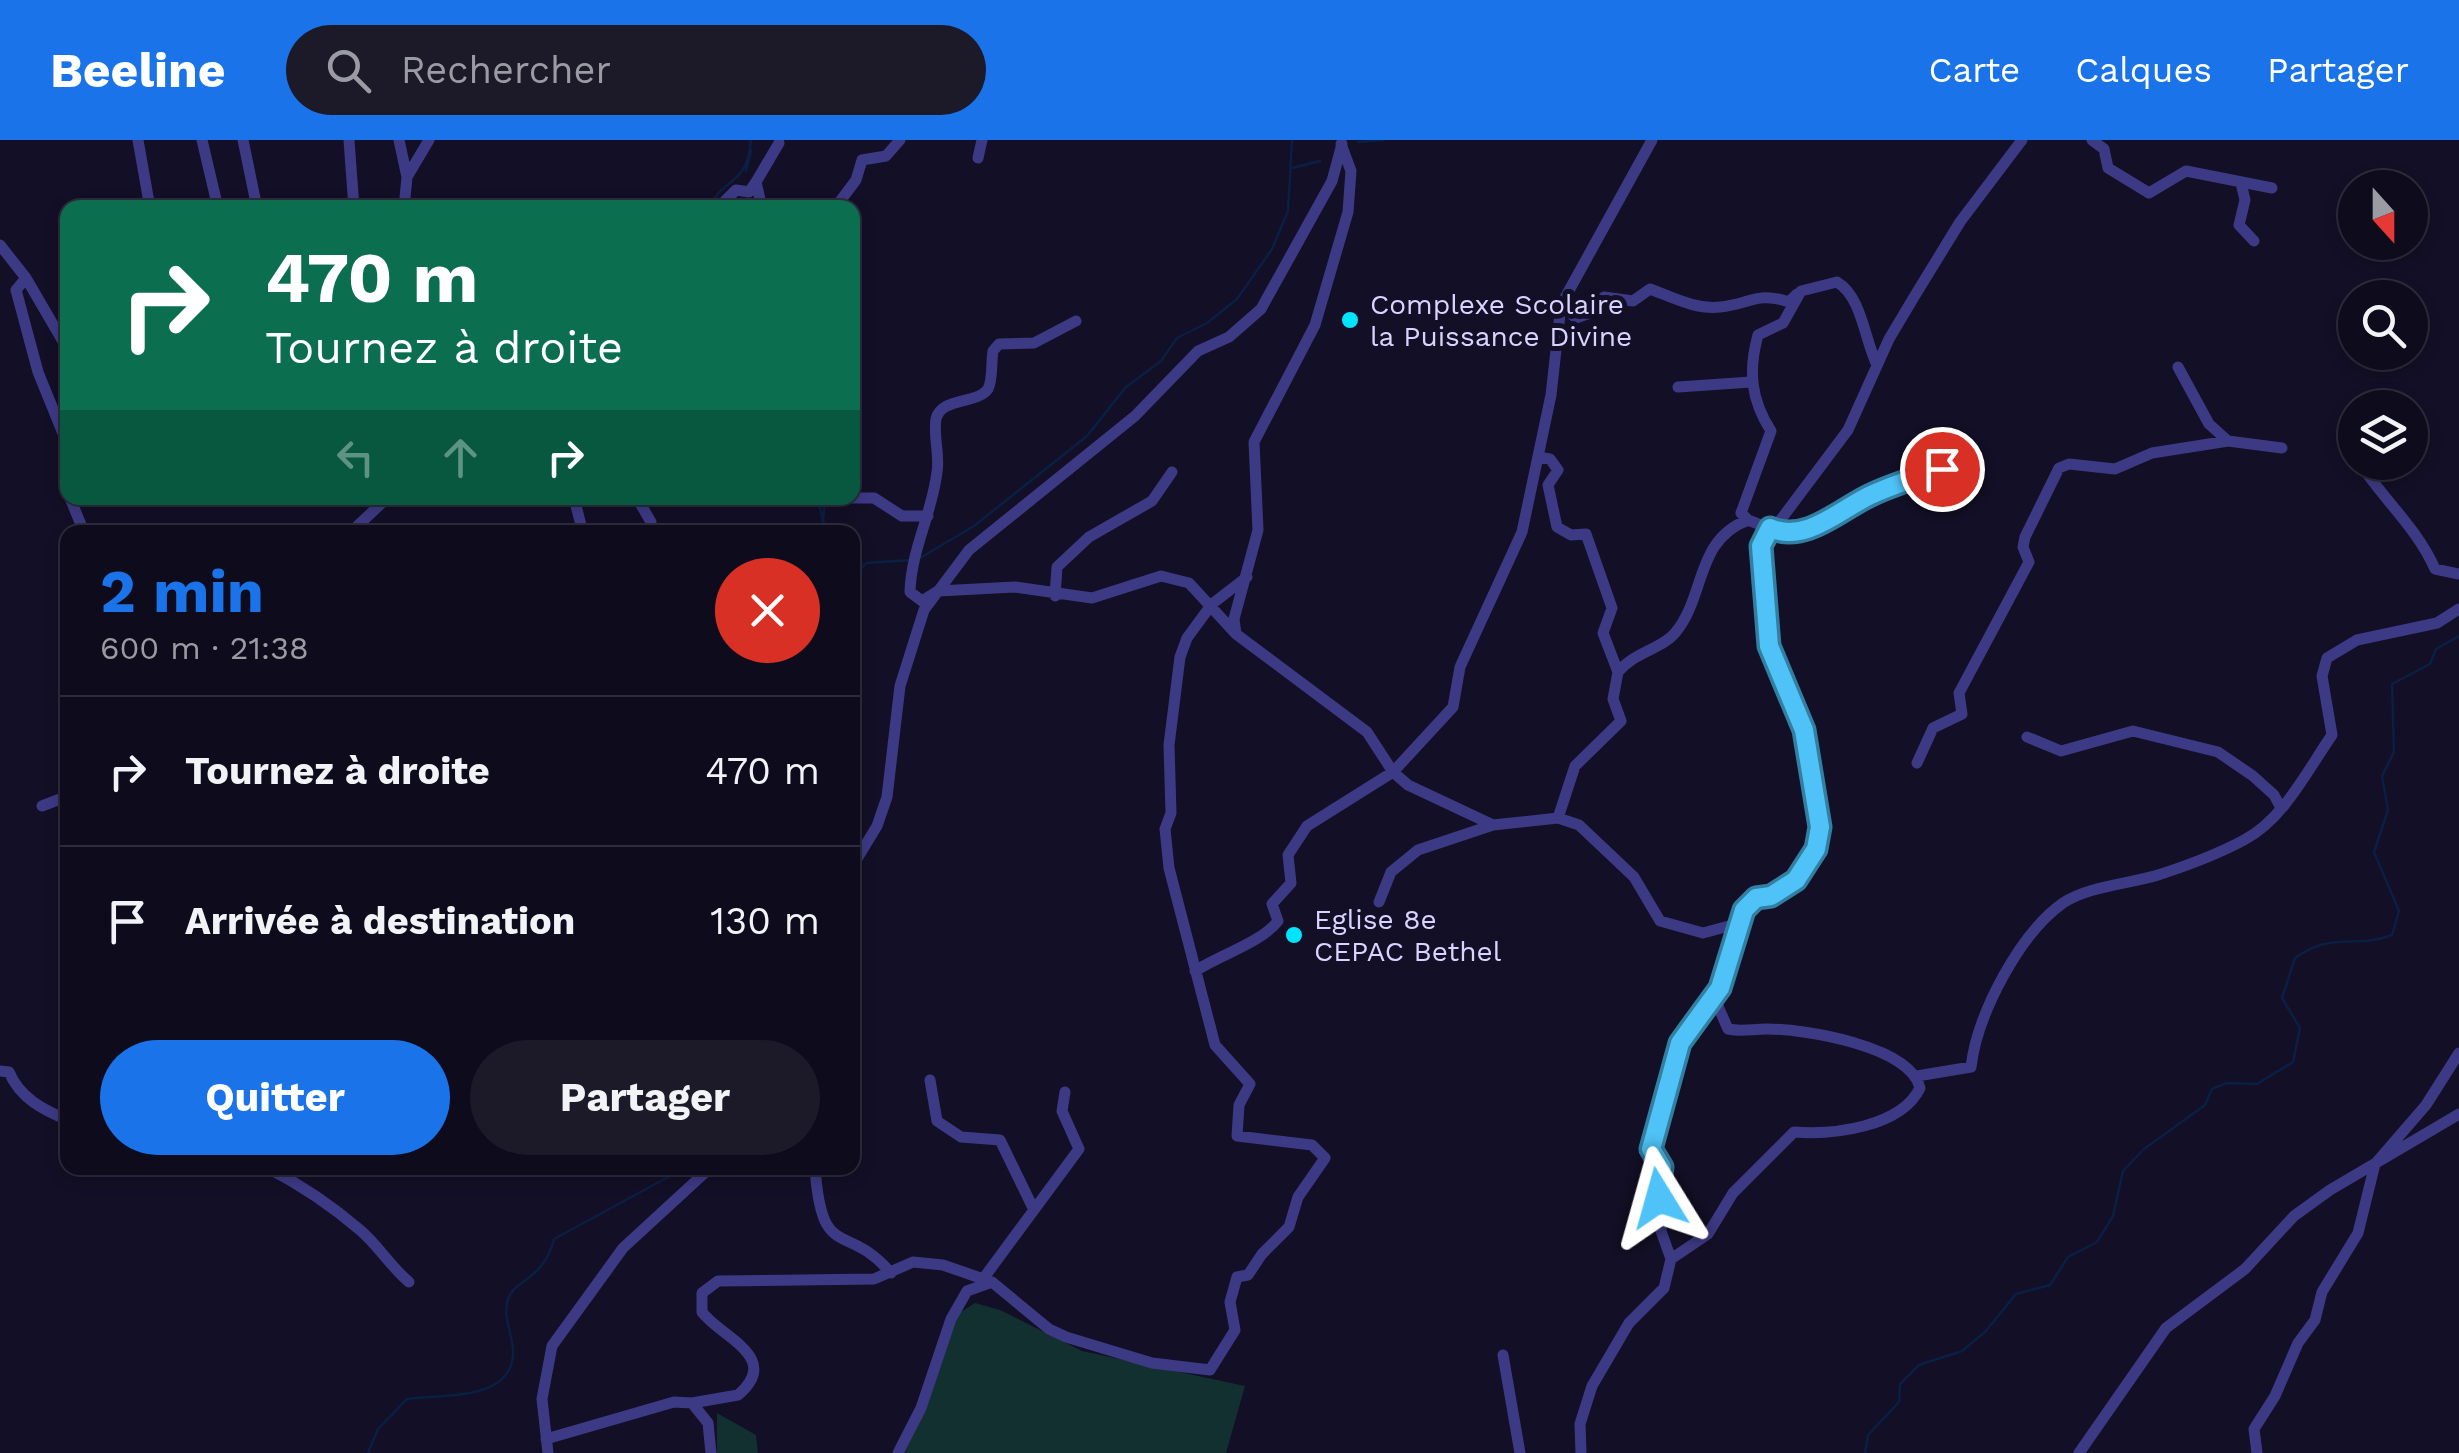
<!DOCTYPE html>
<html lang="fr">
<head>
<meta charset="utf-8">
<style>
	:root { --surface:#0e0b1c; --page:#1c1929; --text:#f1f3f6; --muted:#9b9ba3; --line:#2e2b3b; --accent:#1a73e8 }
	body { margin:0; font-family:"Work Sans",sans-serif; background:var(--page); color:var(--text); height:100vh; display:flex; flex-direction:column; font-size:38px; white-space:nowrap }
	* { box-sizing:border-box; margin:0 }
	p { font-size:32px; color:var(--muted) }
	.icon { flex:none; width:55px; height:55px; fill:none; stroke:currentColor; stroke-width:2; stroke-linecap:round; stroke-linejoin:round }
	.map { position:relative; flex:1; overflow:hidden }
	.drawer { position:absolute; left:60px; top:385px; width:800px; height:650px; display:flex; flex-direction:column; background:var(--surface); border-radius:20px; box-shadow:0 5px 15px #0003,0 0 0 2px var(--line) }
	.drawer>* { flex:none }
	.guide { position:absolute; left:60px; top:60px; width:800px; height:305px; border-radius:20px; box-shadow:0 5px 15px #0003,0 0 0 2px var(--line); background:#0b6e4f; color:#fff; overflow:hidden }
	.needle { width:65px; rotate:159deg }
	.tools { position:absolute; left:2338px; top:30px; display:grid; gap:20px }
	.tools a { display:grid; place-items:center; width:90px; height:90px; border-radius:50%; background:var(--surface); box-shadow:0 5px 15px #0003,0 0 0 2px var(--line); font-size:50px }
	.pin { position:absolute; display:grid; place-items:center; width:85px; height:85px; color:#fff; margin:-42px; border:5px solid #fff; border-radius:50%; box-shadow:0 2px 10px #0007 }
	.me { position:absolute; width:110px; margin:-55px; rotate:352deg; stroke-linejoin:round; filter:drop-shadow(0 0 8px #0008) }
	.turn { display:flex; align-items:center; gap:35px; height:210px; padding:0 40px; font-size:45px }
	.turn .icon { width:130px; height:130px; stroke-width:2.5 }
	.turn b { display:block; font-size:70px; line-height:85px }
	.lanes { display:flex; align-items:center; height:95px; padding:0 40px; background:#0003; justify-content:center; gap:50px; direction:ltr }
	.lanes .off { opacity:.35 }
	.round { display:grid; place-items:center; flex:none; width:105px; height:105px; border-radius:52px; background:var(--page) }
	.overview { display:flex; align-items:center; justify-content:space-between; height:170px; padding:0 40px }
	h1 { font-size:60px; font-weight:700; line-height:75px; color:var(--accent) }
	.button { display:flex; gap:20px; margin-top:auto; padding:20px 40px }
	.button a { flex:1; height:115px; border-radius:60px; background:var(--accent); color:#fff; font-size:40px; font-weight:700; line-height:115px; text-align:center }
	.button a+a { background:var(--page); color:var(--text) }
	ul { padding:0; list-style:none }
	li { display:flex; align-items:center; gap:30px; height:150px; padding:0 40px; border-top:2px solid var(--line) }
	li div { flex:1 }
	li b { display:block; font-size:38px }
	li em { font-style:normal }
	header { display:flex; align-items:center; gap:60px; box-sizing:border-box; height:140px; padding:0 50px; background:var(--accent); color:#fff }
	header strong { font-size:48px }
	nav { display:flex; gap:55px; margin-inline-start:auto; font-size:35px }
	.search { width:700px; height:90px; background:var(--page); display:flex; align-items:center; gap:25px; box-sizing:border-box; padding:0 35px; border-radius:55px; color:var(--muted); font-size:38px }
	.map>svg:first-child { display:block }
	.green { fill:#12302f }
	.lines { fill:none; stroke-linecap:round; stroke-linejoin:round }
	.stream { stroke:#0a1f44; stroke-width:2.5 }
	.minor { stroke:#3d3a85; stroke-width:11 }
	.route-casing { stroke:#337fa1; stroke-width:25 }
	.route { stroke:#4fc3f7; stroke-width:18 }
	.poi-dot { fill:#00e5ff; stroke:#130f26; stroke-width:4 }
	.labels { text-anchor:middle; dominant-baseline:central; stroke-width:10; stroke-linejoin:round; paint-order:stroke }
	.poi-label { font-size:28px; fill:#d9d4ff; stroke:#130f26; text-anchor:start }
</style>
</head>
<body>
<header>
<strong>Beeline</strong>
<div class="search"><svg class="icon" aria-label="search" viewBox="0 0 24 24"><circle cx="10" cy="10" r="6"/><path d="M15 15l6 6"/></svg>Rechercher</div>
<nav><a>Carte</a><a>Calques</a><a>Partager</a></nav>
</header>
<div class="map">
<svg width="2459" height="1313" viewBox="0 0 2459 1313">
	<rect width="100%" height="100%" fill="#130f26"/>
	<path class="green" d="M975,1163L1000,1170L1082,1211L1245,1246L1226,1313H905L956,1175Z
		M717,1273L756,1295L758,1313H717Z"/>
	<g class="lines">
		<path class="stream" d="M1358,2L1384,0
			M1292,28L1320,21
			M746,31L751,11
			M710,68C721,37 748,47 751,0
			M818,358L825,392
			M825,358L823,381L829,392
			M920,418L974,386L1087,296L1126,247L1161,221L1177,198L1207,183L1237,159L1272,109L1288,71L1292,0
			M852,441L866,423L912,420
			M368,1313L378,1289L407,1259C440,1254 511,1262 513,1214C514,1196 502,1178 508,1159C514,1140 544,1140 554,1099L670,1036L677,1028
			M1865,1313L1868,1295L1899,1262L1900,1244L1919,1225L1962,1211L1985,1192L2016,1154L2050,1145L2068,1117L2097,1102L2113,1076L2123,1031L2144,1009L2205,965L2212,949L2227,943L2257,944L2293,922L2300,888L2282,858L2295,818C2331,791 2356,809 2392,795L2399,771L2374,712L2388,670L2382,636L2394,612L2392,544L2430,524L2436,509L2459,496"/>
		<path class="minor" d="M138,0L150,68
			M202,0L218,68
			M243,0L257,68
			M349,0L354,68
			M399,0L407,37
			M2092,0L2104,9L2108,28L2149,53L2186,31L2272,48
			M978,18L982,0
			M2241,43L2245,60L2239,85L2254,101
			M404,68L407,37L429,0
			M718,68L736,50L749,52L756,42
			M762,68L756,42L779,3
			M835,68L856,40L862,20L886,16L900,0
			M0,105L26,138L68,210
			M26,138L16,150L38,232L64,296L68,347
			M1561,165L1576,178L1593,172L1604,157L1633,161L1650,149C1672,157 1696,170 1720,167C1750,164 1757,151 1789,162L1797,154
			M1076,181L1034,203L999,204L993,211C991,221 993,240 988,249C978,264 941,257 936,279C933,294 940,316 937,332C932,374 911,410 910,452L922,461L938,451L1015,447L1092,458L1161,436L1189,443L1236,494L1367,592L1393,632L1408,645L1493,685L1558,678L1579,685L1634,737L1660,781L1703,793L1740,783
			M2178,227L2209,284L2228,301L2282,308
			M1678,247L1751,242
			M1538,317L1550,319L1558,330L1548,345L1557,387L1571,395L1586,394L1612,468L1603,493L1618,532L1613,559L1621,581L1575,626L1558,678
			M2359,322C2383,359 2417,388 2435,429L2459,434
			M70,358L84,392
			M202,358H253
			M574,358L582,389L588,392
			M637,358L651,382
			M844,358H874L902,376H928
			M1748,380L1741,373L1771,291C1751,260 1748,231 1758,195L1783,183L1801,151L1837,142C1862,157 1864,198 1877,225
			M351,392L387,358
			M1055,456L1057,427L1089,397L1152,361L1172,332
			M1236,494L1234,479L1258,390L1254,302L1315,185L1348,72L1351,31L1341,4
			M1618,532C1636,511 1662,509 1675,493C1706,456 1695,400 1748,380L1784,394L1811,388L1892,345L1942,329
			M2027,597L2061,611L2133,591L2218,612L2253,636L2274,655L2281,668
			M1917,623L1933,588L1962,574L1959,553L2029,422L2023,407L2025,397L2059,328L2069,324L2115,329L2152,313L2228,301
			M42,666L68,656
			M852,727L877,686L887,657L900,546L924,470L969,410L1135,276L1198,211L1229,197L1261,169L1332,41L1342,4
			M1379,762L1391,732L1418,710L1493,685
			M1195,831C1220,815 1262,802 1278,781L1272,764L1291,743L1288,715L1307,686L1393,632L1453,567L1460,527L1522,392L1551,255L1561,165L1652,0
			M0,931L9,932C20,958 43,970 68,980
			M1917,936L1971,927C1977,875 2019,794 2063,763C2089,746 2129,744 2158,735C2186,726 2218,714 2244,700C2283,680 2307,631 2332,595L2322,536L2327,518L2357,500L2437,483L2459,469
			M930,940L937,981L961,997L1000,1000L1034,1070
			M268,1028C301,1045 332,1066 360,1090C378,1105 390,1126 409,1142
			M815,1028C822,1124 846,1080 891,1133
			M1671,1119L1708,1094L1733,1053L1794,992C1834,995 1901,987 1920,948C1911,906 1804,889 1767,889C1752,889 1742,892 1728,889L1714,857
			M983,1139L1079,1009L1062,971L1065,952
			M1503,1215L1520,1313
			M692,1263L738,1255C783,1217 720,1197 702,1172V1153L718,1141L874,1139L913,1122L943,1125L992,1142L1049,1189L1066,1197L1152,1223L1210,1230L1235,1190L1230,1162L1237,1137L1248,1135L1262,1114L1289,1087L1298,1057L1325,1018L1312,1005L1237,996L1239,965L1250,944L1215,905L1169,728L1165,689L1171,673L1169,605L1180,517L1187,498L1212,464L1247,437
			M546,1299L674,1262L692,1263L708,1283L711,1313
			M548,1313L542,1259L552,1206L623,1108L710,1028
			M898,1313L921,1268L951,1179L967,1151L992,1142
			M1581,1313L1580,1284L1592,1246L1629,1183L1664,1148L1671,1119L1661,1091L1662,1027L1651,1009L1681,903L1719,848L1744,771L1756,759L1771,755L1796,741L1816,709L1820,687L1804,590L1769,506L1761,406L1848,290L1889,199L1914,157L1960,82L2022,0
			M2079,1313L2166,1188L2245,1129L2294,1076L2330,1050L2459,974
			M2257,1313L2254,1289L2275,1256L2298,1203L2315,1180L2322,1152L2358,1093L2375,1024L2426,965L2459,913"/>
	</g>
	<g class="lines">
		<defs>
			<path id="route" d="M1659,1058L1662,1027L1651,1009L1680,903L1720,848L1744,770L1756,758L1771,756L1796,740L1816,709L1820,687L1804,590L1769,506L1761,406L1770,388C1807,404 1841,368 1873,354C1895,344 1918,337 1942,329"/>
		</defs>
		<use href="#route" class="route-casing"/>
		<use href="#route" class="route"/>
	</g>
	<g class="poi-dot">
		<circle cx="1350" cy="180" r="10"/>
		<circle cx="1294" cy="795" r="10"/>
	</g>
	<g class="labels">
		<g class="poi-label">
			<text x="1370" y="164">Complexe Scolaire<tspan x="1370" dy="32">la Puissance Divine</tspan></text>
			<text x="1314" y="779">Eglise 8e<tspan x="1314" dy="32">CEPAC Bethel</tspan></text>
		</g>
	</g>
</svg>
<div class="tools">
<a><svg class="needle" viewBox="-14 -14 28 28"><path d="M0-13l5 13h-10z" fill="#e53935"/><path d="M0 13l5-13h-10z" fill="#9b9ba3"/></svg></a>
<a><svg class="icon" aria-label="search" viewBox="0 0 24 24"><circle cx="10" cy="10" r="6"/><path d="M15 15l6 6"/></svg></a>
<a><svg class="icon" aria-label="layers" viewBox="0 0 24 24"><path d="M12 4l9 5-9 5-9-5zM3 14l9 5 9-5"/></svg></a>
</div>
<div class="pin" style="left:1942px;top:329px;background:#d93025"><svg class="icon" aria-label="arrive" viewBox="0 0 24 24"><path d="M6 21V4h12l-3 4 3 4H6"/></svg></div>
<svg class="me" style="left:1659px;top:1058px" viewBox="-20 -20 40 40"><path d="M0-17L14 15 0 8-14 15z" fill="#4fc3f7" stroke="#fff" stroke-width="4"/></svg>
<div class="guide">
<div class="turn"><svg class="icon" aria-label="right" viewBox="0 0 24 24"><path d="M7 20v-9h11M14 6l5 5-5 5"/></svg><div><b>470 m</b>Tournez à droite</div></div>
<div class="lanes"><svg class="icon off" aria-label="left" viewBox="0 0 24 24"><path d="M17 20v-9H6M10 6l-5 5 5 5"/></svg><svg class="icon off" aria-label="ahead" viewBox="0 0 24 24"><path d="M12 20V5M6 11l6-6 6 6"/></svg><svg class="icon" aria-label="right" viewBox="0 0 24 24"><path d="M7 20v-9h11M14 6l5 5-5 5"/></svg></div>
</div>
<section class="drawer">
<div class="overview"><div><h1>2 min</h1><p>600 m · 21:38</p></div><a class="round" style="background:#d93025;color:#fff"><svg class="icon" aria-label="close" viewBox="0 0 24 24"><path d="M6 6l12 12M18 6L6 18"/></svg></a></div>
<ul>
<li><svg class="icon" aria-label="right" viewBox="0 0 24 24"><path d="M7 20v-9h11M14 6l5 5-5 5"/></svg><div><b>Tournez à droite</b></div><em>470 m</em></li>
<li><svg class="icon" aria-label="arrive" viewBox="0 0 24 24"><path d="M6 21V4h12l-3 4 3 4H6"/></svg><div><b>Arrivée à destination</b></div><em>130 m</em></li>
</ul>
<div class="button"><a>Quitter</a><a>Partager</a></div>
</section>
</div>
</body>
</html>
